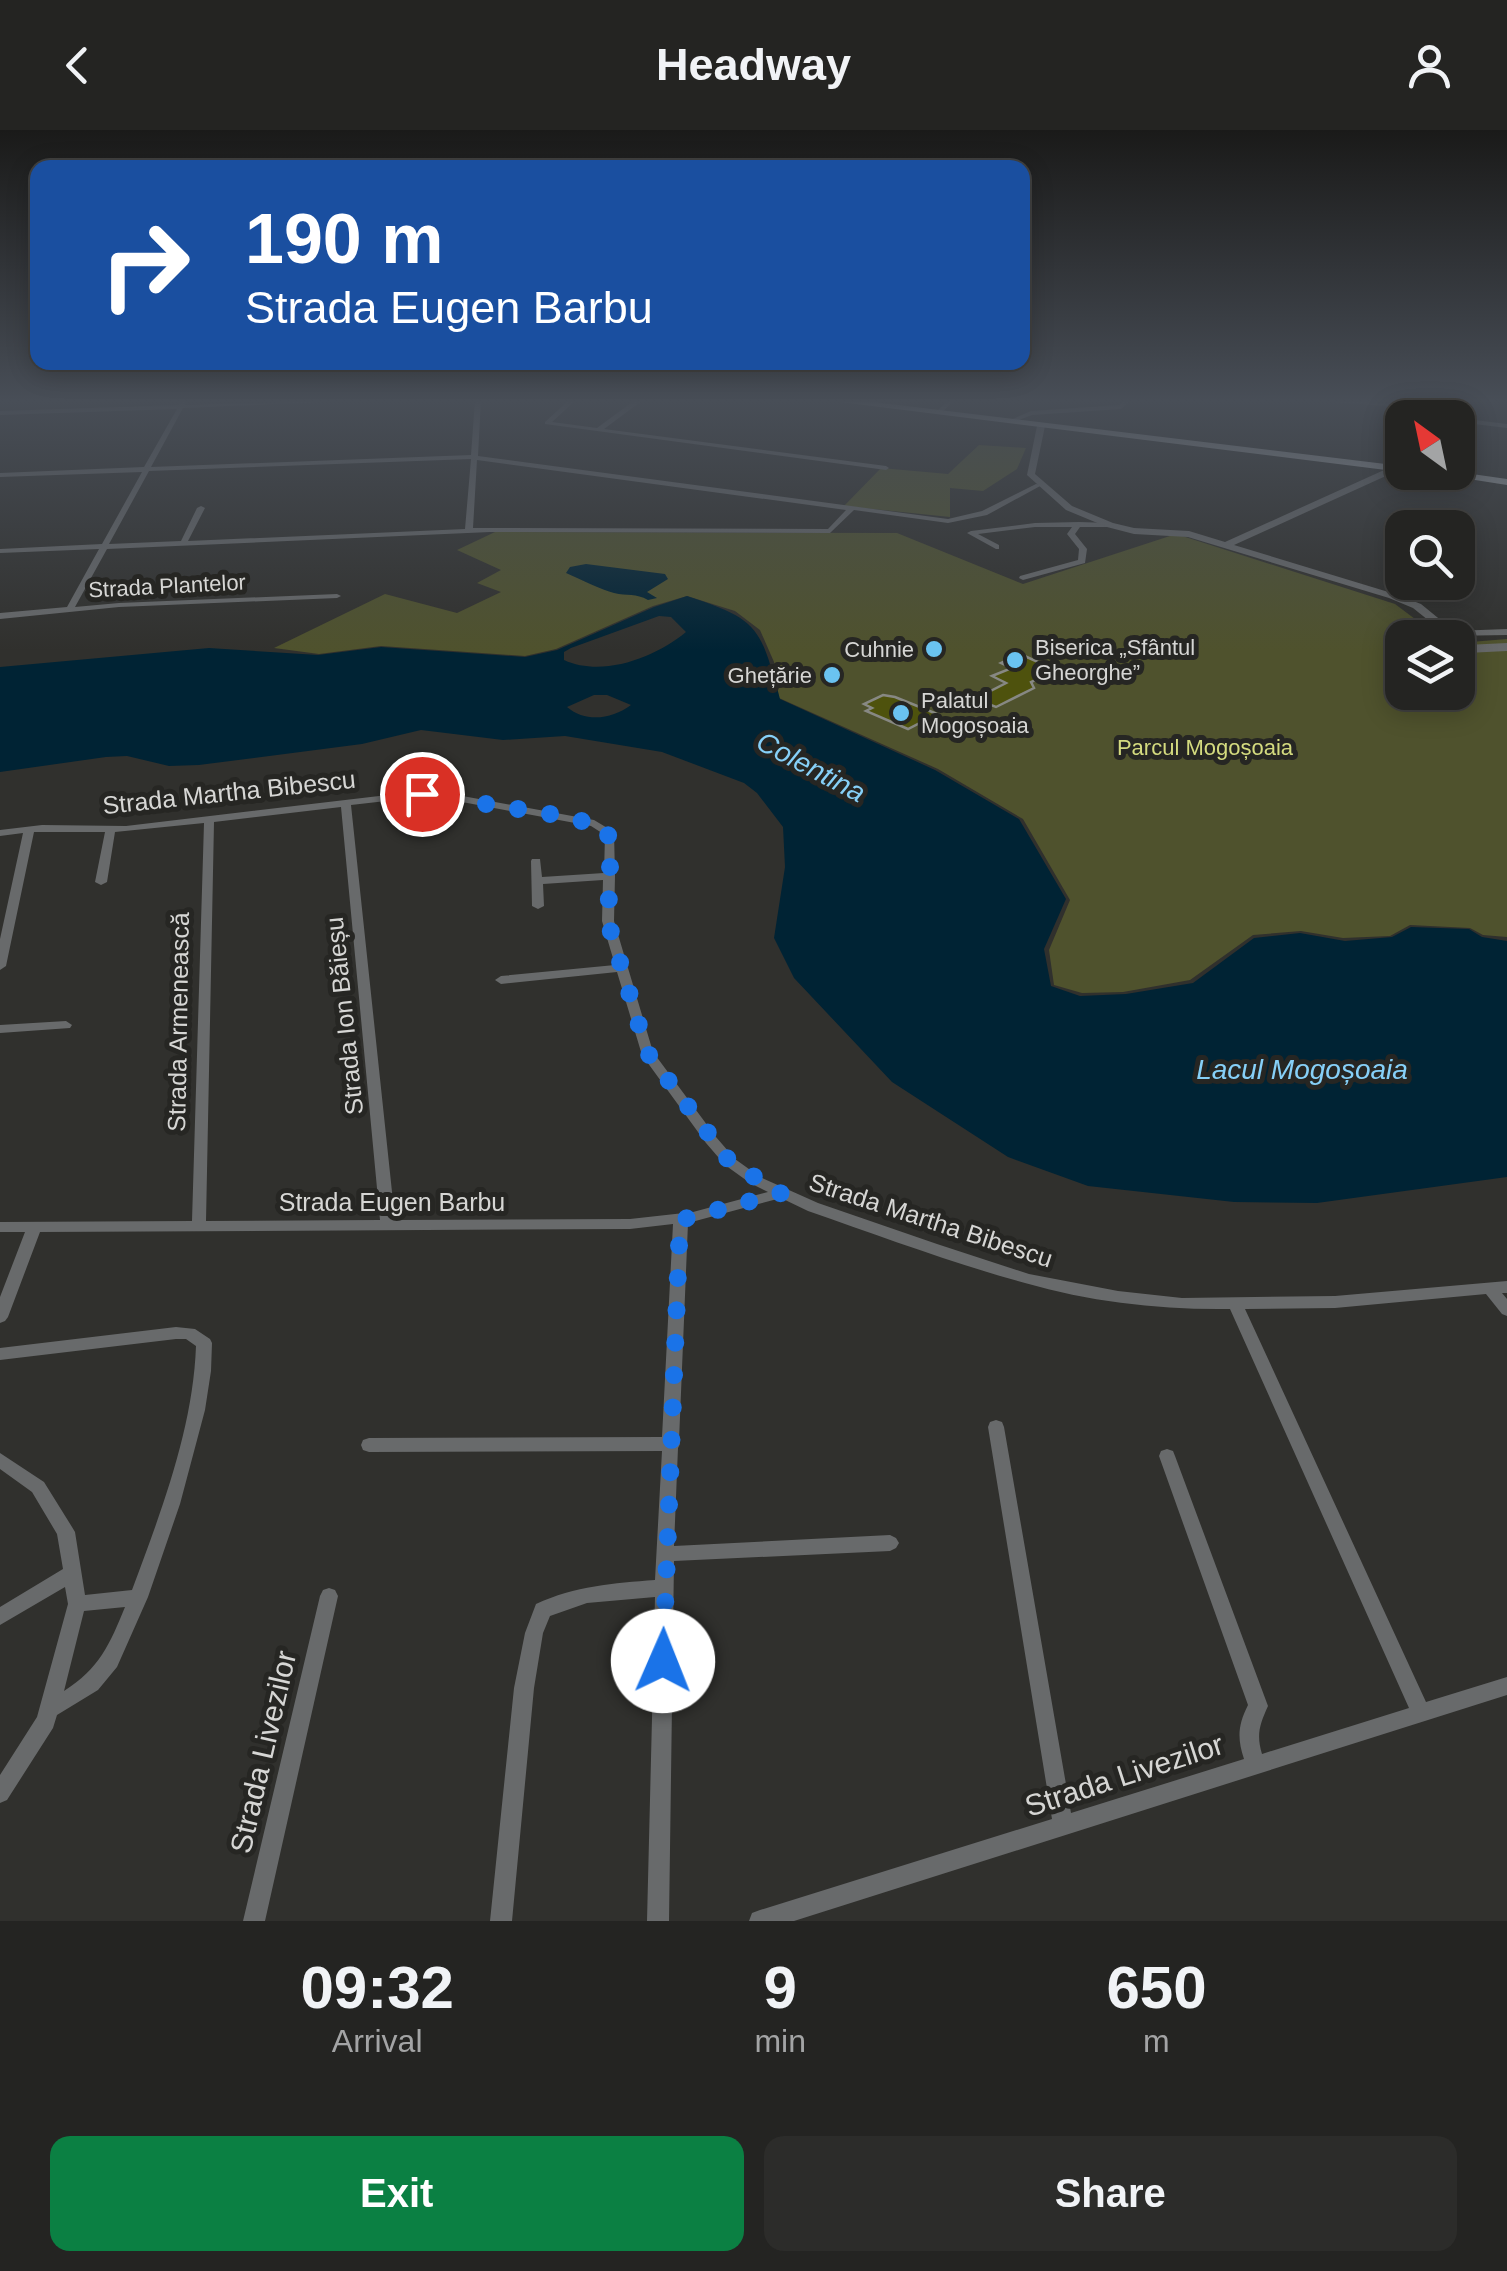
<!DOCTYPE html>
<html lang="en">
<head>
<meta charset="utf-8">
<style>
	:root { --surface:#242422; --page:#2c2c2a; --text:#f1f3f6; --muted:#a3a4a5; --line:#414140; --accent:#0b8043 }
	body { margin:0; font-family:Arial,sans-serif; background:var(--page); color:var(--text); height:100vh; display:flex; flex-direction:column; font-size:38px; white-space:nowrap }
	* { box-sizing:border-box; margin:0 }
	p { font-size:32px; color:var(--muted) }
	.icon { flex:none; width:55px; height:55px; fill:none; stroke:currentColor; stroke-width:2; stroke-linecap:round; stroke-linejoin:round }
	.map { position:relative; height:1791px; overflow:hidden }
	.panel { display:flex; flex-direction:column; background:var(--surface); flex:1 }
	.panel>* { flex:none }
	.hud { position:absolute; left:30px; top:30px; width:1000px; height:210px; border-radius:20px; box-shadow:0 5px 25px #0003,0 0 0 2px var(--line); background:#1a4fa0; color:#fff; overflow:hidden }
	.needle { width:65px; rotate:327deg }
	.controls { position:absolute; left:1385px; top:270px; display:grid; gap:20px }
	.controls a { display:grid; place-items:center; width:90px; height:90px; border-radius:20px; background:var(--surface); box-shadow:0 5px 25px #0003,0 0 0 2px var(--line); font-size:50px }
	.pin { position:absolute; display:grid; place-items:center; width:85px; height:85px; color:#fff; margin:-42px; border:5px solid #fff; border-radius:50%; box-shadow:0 2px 10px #0007 }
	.me { position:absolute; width:110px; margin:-55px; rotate:1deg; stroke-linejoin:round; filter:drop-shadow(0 0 8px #0008) }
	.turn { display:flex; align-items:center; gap:35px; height:210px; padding:0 50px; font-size:45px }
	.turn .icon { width:130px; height:130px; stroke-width:2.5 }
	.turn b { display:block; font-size:70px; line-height:85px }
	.eta { display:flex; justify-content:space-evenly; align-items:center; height:170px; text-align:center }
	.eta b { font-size:60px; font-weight:700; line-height:70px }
	.action { display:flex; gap:20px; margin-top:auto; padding:20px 50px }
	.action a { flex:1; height:115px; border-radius:20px; background:var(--accent); color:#fff; font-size:40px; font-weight:700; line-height:115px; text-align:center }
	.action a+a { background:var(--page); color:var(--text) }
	header { display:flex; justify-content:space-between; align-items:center; height:130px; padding:0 50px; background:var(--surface); font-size:45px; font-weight:700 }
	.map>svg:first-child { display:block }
	.green { fill:#4f522d }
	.water { fill:#002334; fill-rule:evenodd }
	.building { fill:#4e520d; stroke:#878883; stroke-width:2.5 }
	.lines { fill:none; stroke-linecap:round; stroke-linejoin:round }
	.pedestrian { stroke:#686a6b; stroke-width:8 }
	.minor { fill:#686a6b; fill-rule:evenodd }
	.tertiary { fill:#686a6b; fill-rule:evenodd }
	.primary { fill:#9fa3a6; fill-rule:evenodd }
	.route { stroke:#1a73e8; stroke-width:18; stroke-dasharray:0 32.4 }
	.poi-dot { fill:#6ac3f1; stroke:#262623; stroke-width:4 }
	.labels { text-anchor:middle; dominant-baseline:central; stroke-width:10; stroke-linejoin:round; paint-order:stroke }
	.far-street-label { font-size:22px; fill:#d6d6d4; stroke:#262623 }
	.far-poi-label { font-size:22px; fill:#d6d6d4; stroke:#262623; text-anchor:start }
	.far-park-label { font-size:22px; fill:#d4db7f; stroke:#262623 }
	.street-label { font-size:25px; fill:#d6d6d4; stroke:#262623 }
	.water-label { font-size:28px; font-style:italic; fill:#86d0f8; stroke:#262623 }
	.near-street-label { font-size:30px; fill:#d6d6d4; stroke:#262623 }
</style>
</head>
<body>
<header><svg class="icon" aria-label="back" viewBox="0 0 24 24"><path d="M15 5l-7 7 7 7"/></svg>Headway<svg class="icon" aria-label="person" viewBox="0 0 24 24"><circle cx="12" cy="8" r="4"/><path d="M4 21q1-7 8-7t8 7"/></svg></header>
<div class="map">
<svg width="1507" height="1791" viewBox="0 0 1507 1791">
	<rect width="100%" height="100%" fill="#30302d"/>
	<path class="green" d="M979,315L1026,318L1017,339L983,361L950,358V387L844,376L881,338L948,344Z
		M495,402L897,403L1023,454L1176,404L1395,474L1439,507L1402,508V562H1458V513L1507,509V807L1483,805L1470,798L1410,795L1390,806L1343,808L1301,801L1253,805L1190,850L1123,862L1082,863L1054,855L1049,820L1070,770L1023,689L938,639L779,568L774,532L760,500L735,481L687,466L653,476L556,519L525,526L381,516L319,524L274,518L385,464L457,483L501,462L477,453L501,440L457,420Z"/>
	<path class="water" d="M586,434L665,444L668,449L647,462L657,468L648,470C636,463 627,466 614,463C602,460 580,449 566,443L570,437Z
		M687,466C760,490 760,497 780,569L935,640L1019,689L1066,769L1044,819L1051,856L1080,866L1126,864L1193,853L1254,808L1300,803L1345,811L1392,807L1411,797L1469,799L1482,807L1507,811V1047L1317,1073L1234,1072L1088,1056L1008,1027L892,952L794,848L774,808L785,737L783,697L757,663L744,653L662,622L565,606L503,610L421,600L362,614L199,635L169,636L127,626L106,627L0,642V537L209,518L318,525L381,517L525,527L557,520L654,477ZM659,486L671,487L686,502C656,527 603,548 564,530V522L571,518ZM594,565H607L631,575C612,589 586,593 567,577Z"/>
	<path class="building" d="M1020,524L1056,540L1031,552L1034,558L996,577L975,569L1006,553L992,546L1012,538L1001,533Z
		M883,565L895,567L937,584L908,599L866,581L872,578L864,574Z"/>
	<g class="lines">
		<path class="pedestrian" d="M1466,519L1507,517"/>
		<path class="minor" d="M187,270L185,275L372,270L183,278L151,337L471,325L475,270H481L478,326L948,389L982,381L1036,354L1042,355L987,385L948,393L854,380L830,403L490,402L107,419L75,477L119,473L337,464L341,466L337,468L119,477L0,489V483L67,477L99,419L0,423V419L102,414L142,342L0,347V343L144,337L177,279L0,285V281L179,275L181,270ZM471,329L465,399L188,411L205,378L201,376L197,378L181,411L109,414L149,341ZM477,330L846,380L828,399L473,398Z
			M569,270H576L552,292L597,298L635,270H643L604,299L886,336L889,338L886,340L545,294V292Z
			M948,270H955L940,284H936V282Z
			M1124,270H1131L1121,279L1032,285L1011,293L1006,292L1031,281L1119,275Z
			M1302,270L1417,274L1420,276L1417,278Z
			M1416,283L1435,286L1438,288L1414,286Z
			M1458,288L1507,294V298L1458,292Z
			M1079,392L1110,393L1114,395L1110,397H1080L1075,404L1087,419L1085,433L1023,450L1019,448L1020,446L1078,430L1079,419L1067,404L1072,397H1035L978,404L999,415V419H996L967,403L971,401L1035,393Z
			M430,660L594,690L614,702L615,746L614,791L653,922L716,1007L735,1029L760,1047L818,1073L937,1114L1029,1144L1118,1161L1182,1168L1335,1166L1507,1151V1163H1502L1507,1169V1186L1502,1184L1486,1164L1335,1178L1245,1179L1426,1572L1507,1547V1565L794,1791H749L752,1783L760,1780L1052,1689L988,1297L990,1292L996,1290L1002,1292L1004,1297L1071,1683L1244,1629C1237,1608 1238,1595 1248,1575L1159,1326L1161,1321L1167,1319L1173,1321L1175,1326L1268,1576C1260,1594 1256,1604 1262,1624L1409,1578L1230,1179C1161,1180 1091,1172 1025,1153C952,1133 880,1106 808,1081L781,1068L688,1093L679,1311L680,1314L678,1318L674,1416L890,1405L896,1408L899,1413L896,1418L890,1421L674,1431L669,1791H647L655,1467L587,1473L550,1486L543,1503L534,1558L512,1791H490L514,1558L525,1503L536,1474C575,1456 614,1453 655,1450L662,1321L369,1322L363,1320L361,1315L363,1310L369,1308L662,1307L673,1094L630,1099L40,1102L8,1187L5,1191L0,1193V1167L25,1102H0V1092L192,1091L204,693L115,702L107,752L101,755L95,752L105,702H34L6,836L0,840V809L23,703L0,706V700L42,695L126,696ZM430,666L591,696L605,705L604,743L542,747L540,729H532L531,731L532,776L538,779L544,776L543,754L603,750L602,791L615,835L501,846L495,850L501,854L617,842L642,925L706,1013L725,1035L750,1053L768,1062L693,1082L630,1089L395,1090L351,675ZM341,677L380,1090L206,1091L214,692Z
			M66,891L72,895L70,898L0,903V895Z
			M176,1197L195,1199L210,1209L212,1213L211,1241L205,1280L180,1374L148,1467L117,1537L98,1560L57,1585L53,1598L7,1670L0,1673V1645L37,1587L68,1474L65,1457L0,1495V1477L63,1439L57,1404L32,1362L0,1339V1323L44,1352L72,1397L75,1402L85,1465L132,1460C161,1382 193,1299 196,1216L186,1209H176L0,1230V1218ZM125,1477C110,1514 99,1539 64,1561L84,1481Z
			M329,1458L335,1460L338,1466L265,1791H243L320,1466L323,1460Z"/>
		<path class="tertiary" d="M1041,294L1045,296L1035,344L1072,376L1113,393L1134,398L1189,401L1225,412L1393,336H1399V340L1234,415L1395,464L1421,474L1454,501L1507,499V505L1448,506L1413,478L1389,468L1188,407L1134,404L1107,397L1066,380L1027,345L1037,296Z"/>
		<path class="primary" d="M824,270H857L1402,336V342Z
			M1424,342H1458L1507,349V355Z"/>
	</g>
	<linearGradient id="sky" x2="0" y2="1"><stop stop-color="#1a1a19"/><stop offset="0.52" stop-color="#484e57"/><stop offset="1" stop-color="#484e57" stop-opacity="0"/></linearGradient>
	<rect width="1507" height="521" fill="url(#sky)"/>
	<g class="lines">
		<path class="route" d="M422,664L563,686L604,697L611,711L608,792L647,922L730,1032L781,1063L680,1090L663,1531"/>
	</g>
	<g class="poi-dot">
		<circle cx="934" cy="519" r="10"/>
		<circle cx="1015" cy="530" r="10"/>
		<circle cx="832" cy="545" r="10"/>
		<circle cx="901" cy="583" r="10"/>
	</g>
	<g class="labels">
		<g class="far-street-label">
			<text transform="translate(167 456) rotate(-3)">Strada Plantelor</text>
		</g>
		<g class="far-poi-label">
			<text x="1035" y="517">Biserica „Sfântul<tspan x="1035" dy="25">Gheorghe”</tspan></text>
			<text x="914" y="519" text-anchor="end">Cuhnie</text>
			<text x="812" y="545" text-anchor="end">Ghețărie</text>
			<text x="921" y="570">Palatul<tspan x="921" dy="25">Mogoșoaia</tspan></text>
		</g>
		<g class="far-park-label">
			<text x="1205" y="617">Parcul Mogoșoaia</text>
		</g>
		<g class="street-label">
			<text transform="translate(229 662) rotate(-6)">Strada Martha Bibescu</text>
			<text transform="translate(344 886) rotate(-96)">Strada Ion Băieșu</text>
			<text transform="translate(178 892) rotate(-89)">Strada Armenească</text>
			<text x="392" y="1072">Strada Eugen Barbu</text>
			<text transform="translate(931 1090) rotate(18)">Strada Martha Bibescu</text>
		</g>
		<g class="water-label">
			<text transform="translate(811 637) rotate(28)">Colentina</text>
			<text x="1302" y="939">Lacul Mogoșoaia</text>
		</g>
		<g class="near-street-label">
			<text transform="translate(263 1622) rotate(-77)">Strada Livezilor</text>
			<text transform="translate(1124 1645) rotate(-18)">Strada Livezilor</text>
		</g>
	</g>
</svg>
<div class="controls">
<a><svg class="needle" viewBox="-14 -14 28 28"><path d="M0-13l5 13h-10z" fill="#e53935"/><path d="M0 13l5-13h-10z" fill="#a3a4a5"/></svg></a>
<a><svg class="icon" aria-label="search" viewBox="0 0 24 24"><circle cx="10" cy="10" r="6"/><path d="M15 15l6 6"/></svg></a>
<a><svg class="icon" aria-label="layers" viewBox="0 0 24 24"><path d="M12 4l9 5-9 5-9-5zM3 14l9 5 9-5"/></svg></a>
</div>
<div class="pin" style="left:422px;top:664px;background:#d93025"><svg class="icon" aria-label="arrive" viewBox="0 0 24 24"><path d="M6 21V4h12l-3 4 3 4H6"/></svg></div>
<svg class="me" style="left:663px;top:1531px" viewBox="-20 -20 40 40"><circle r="19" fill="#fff"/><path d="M0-13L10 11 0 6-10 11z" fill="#1a73e8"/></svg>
<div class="hud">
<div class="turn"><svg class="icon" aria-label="right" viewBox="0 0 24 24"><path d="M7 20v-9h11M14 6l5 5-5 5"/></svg><div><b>190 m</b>Strada Eugen Barbu</div></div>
</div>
</div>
<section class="panel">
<div class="eta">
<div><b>09:32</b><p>Arrival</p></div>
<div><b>9</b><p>min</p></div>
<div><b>650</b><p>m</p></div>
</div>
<div class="action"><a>Exit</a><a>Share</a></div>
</section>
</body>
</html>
